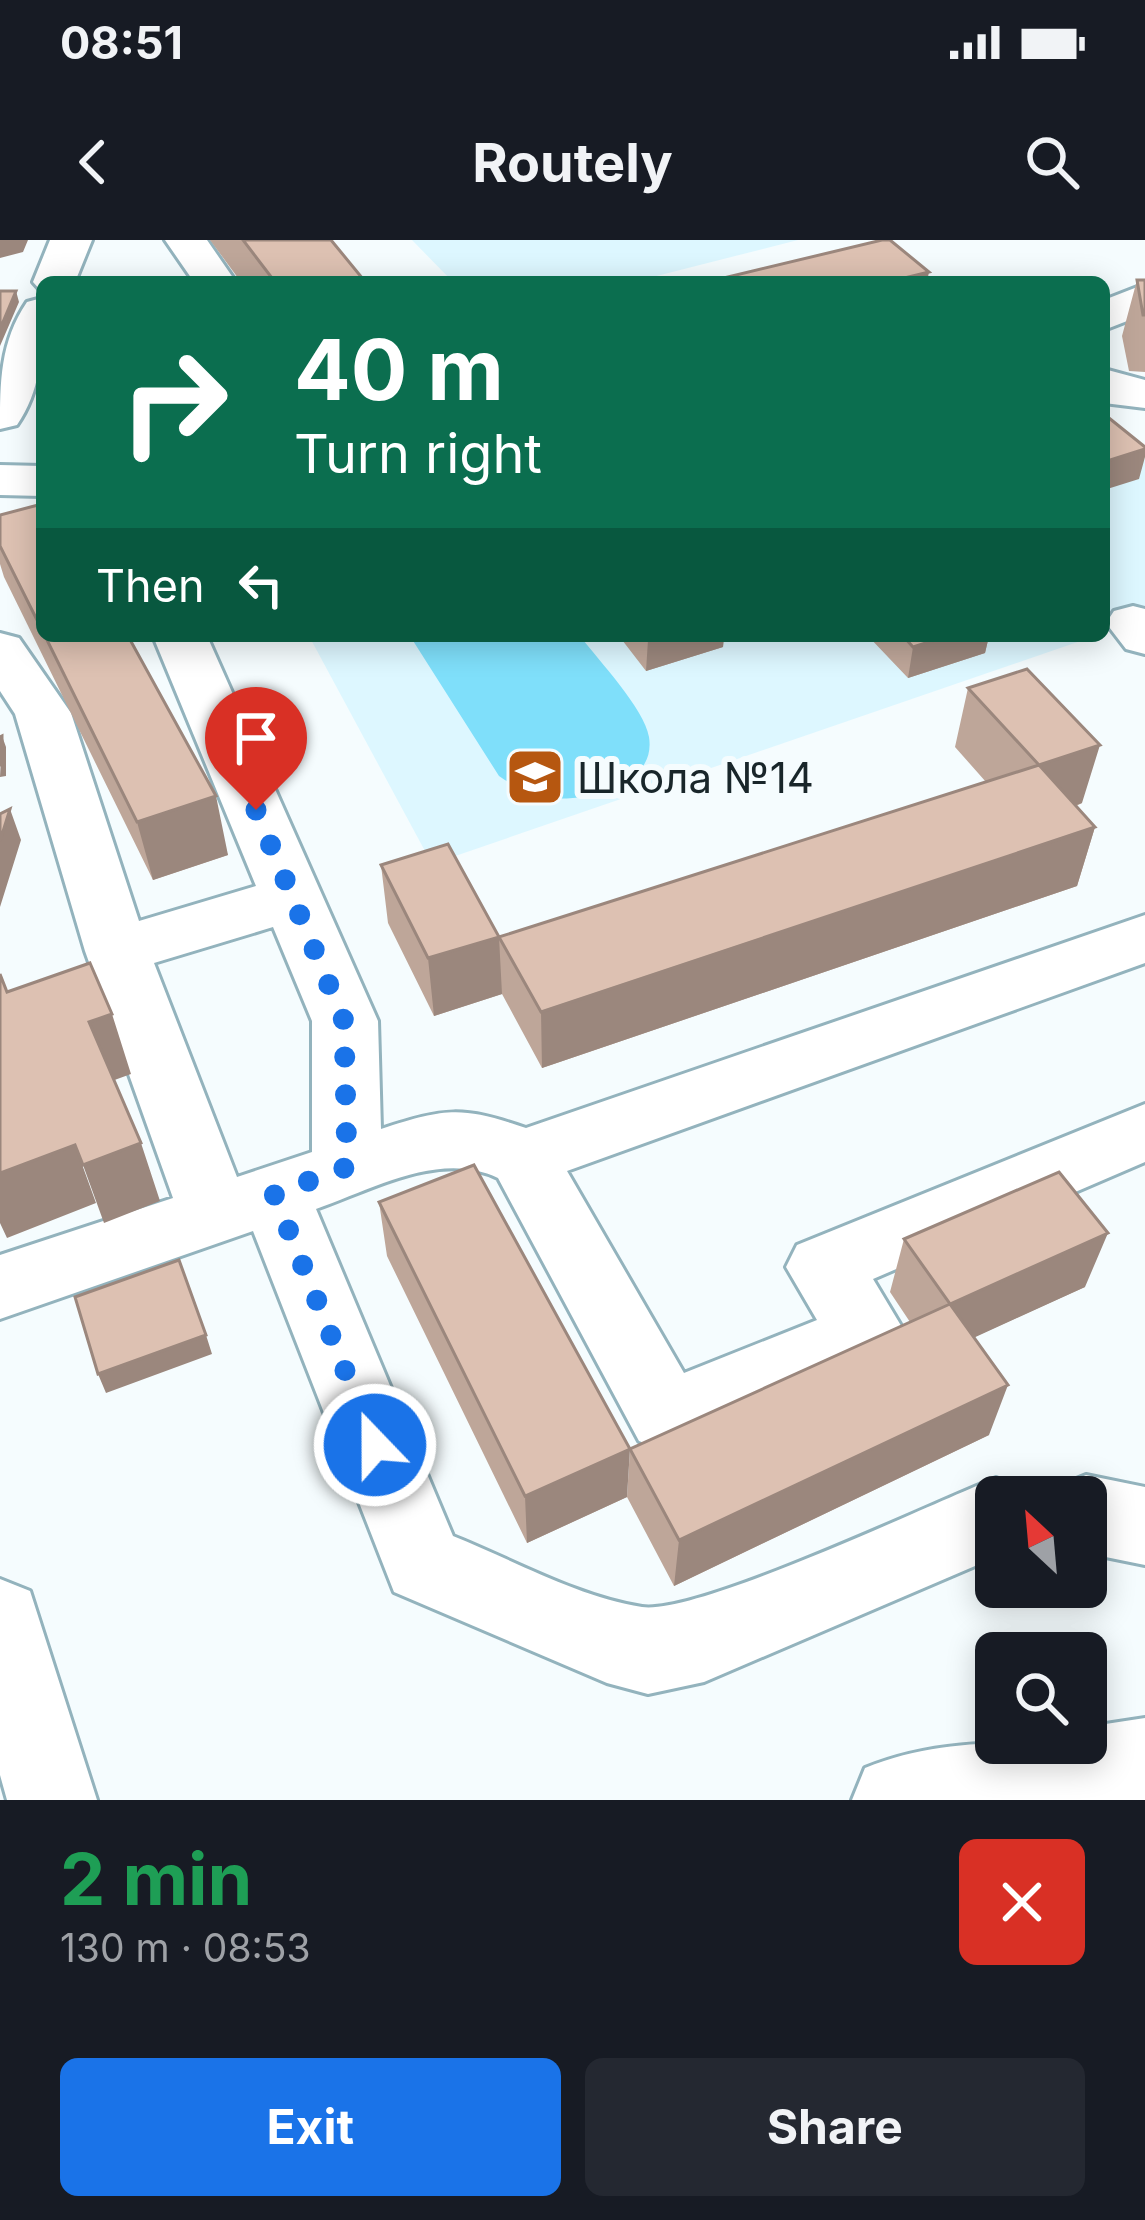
<!DOCTYPE html>
<html lang="en">
<head>
<meta charset="utf-8">
<style>
	:root { --surface:#171b24; --page:#242831; --text:#f1f3f6; --muted:#9ea1a6; --accent:#1a73e8 }
	body { margin:0; font-family:Inter,sans-serif; background:var(--page); color:var(--text); height:100vh; display:flex; flex-direction:column; font-size:45px; white-space:nowrap }
	* { box-sizing:border-box; margin:0 }
	p { font-size:39px; color:var(--muted) }
	.icon { flex:none; width:66px; height:66px; fill:none; stroke:currentColor; stroke-width:2; stroke-linecap:round; stroke-linejoin:round }
	.map { position:relative; height:1560px; overflow:hidden }
	.side { display:flex; flex-direction:column; background:var(--surface); flex:1 }
	.side>* { flex:none }
	.banner { position:absolute; left:36px; top:36px; width:1074px; height:366px; border-radius:18px; box-shadow:0 6px 30px #0003; background:#0b6e4f; color:#fff; overflow:hidden }
	.needle { width:78px; rotate:334deg }
	.tools { position:absolute; left:975px; top:1236px; display:grid; gap:24px }
	.tools a { display:grid; place-items:center; width:132px; height:132px; border-radius:18px; background:var(--surface); box-shadow:0 6px 30px #0003; font-size:60px }
	.pin { position:absolute; display:grid; place-items:center; width:102px; height:102px; color:#fff; margin:-123px -51px; border-radius:50% 50% 50% 0; rotate:-45deg; box-shadow:0 0 12px #0007 }
	.pin .icon { rotate:45deg }
	.me { position:absolute; width:132px; margin:-66px; rotate:338deg; stroke-linejoin:round; filter:drop-shadow(0 0 9px #0008) }
	.turn { display:flex; align-items:center; gap:42px; height:252px; padding:0 60px; font-size:54px }
	.turn .icon { width:156px; height:156px; stroke-width:2.5 }
	.turn b { display:block; font-size:84px; line-height:102px }
	.then { display:flex; align-items:center; height:114px; padding:0 60px; background:#0003; gap:24px; font-size:45px }
	.round { display:grid; place-items:center; flex:none; width:126px; height:126px; border-radius:18px; background:var(--page) }
	.overview { display:flex; align-items:center; justify-content:space-between; height:204px; padding:0 60px }
	h1 { font-size:72px; font-weight:700; line-height:90px; color:#1e9e55 }
	.primary-button { display:flex; gap:24px; margin-top:auto; padding:24px 60px }
	.primary-button a { flex:1; height:138px; border-radius:18px; background:var(--accent); color:#fff; font-size:48px; font-weight:700; line-height:138px; text-align:center }
	.primary-button a+a { background:var(--page); color:var(--text) }
	.status { display:flex; justify-content:space-between; align-items:center; height:84px; padding:0 60px; background:var(--surface); direction:ltr }
	.status svg { height:33px; fill:currentColor }
	header { display:flex; justify-content:space-between; align-items:center; height:156px; padding:0 60px; background:var(--surface); font-size:54px; font-weight:700 }
	.map>svg:first-child { display:block }
	.built { fill:#ddf7ff }
	.green { fill:#7fdffa }
	.lines { fill:none; stroke-linecap:round; stroke-linejoin:round }
	.minor-casing { stroke:#93b3bd; stroke-width:6 }
	.minor { fill:#fff; fill-rule:evenodd }
	.wall { fill:#bea699 }
	.shaded-wall { fill:#9b877d }
	.building { fill:#ddc1b2; stroke:#9b877d; stroke-width:3 }
	.route { stroke:#1a73e8; stroke-width:21; stroke-dasharray:0 37.8 }
	.labels { text-anchor:middle; dominant-baseline:central; stroke-width:12; stroke-linejoin:round; paint-order:stroke }
	.poi-label { font-size:42px; fill:#19262a; stroke:#f5fcfe; text-anchor:start }
</style>
</head>
<body>
<div class="status"><b>08:51</b><svg viewBox="0 0 49 12"><path d="M0 12V9h3v3zM5 12V6h3v6zM10 12V3h3v9zM15 12V0h3v12zM26 1h20v11H26zM47 4h2v5h-2z"/></svg></div>
<header><svg class="icon" aria-label="back" viewBox="0 0 24 24"><path d="M15 5l-7 7 7 7"/></svg>Routely<svg class="icon" aria-label="search" viewBox="0 0 24 24"><circle cx="10" cy="10" r="6"/><path d="M15 15l6 6"/></svg></header>
<div class="map">
<svg width="1145" height="1560" viewBox="0 0 1145 1560">
	<rect width="100%" height="100%" fill="#f5fcfe"/>
	<path class="built" d="M412,0H798L633,42H453Z
		M1104,187L1145,220V379L1104,393Z
		M309,396H1095L432,624Z"/>
	<path class="green" d="M410,396H580C599,421 644,468 649,497C657,546 586,562 550,558C531,555 515,547 499,536Z"/>
	<g class="lines">
		<defs>
			<path id="minor" d="M50,0H92L75,42H42V52L33,42Z
				M165,0H207L236,42H194Z
				M1145,44V74L1104,90V60Z
				M42,58C42,104 44,146 17,185L0,189C0,142 0,102 27,62Z
				M1104,129L1145,140V168L1104,163Z
				M0,225L42,226V256L0,255Z
				M1133,366L1145,369V414L1126,409L1106,383L1114,371Z
				M0,393L19,398L71,473L139,681L256,646L153,396H207L378,781L381,889C446,868 461,866 526,888L1145,675V723L567,931L684,1133L817,1080L786,1027L797,1005L1145,864V922L873,1039L906,1094L895,1118L667,1212L639,1201L498,938C440,910 373,949 316,969L453,1296C513,1320 578,1357 642,1367C698,1375 930,1264 996,1238L1025,1250L1028,1257H996V1317L704,1442L648,1454L607,1443L394,1352L253,991L0,1079V1015L173,958L85,711L15,474L0,451ZM273,687L312,781V912L237,937L154,723Z
				M1086,1235L1145,1247V1325L1086,1313V1257H1053L1057,1247Z
				M0,1339L30,1351L97,1560H7L0,1535Z
				M1145,1478V1560H852L865,1528C938,1498 1010,1503 1086,1503V1487Z"/>
		</defs>
		<use href="#minor" class="minor-casing"/>
		<use href="#minor" class="minor"/>
	</g>
	<path class="wall" d="M210,0H331L363,39V42H241Z
		M1137,40H1145V132L1129,131L1122,96Z
		M42,264V396H128L228,615L153,640L4,337L0,324V275Z
		M619,396H724L723,407L646,431Z
		M868,396H989L985,413L908,438Z
		M968,448L1082,563L1076,566L1095,587L1077,646L542,828L502,754L434,776L388,683L381,625L499,697L986,542L955,507Z
		M379,962L627,1257L527,1303L387,1016Z
		M904,999L1085,1047L974,1097L989,1195L674,1346L627,1257L630,1209L910,1082L890,1052Z"/>
	<path class="shaded-wall" d="M0,0H28L23,12L0,18Z
		M929,32L927,42H888Z
		M16,51L19,62L0,106V89Z
		M1145,209V217L1139,239L1104,250V222Z
		M660,396H724L723,407L646,431L648,400Z
		M948,396H989L985,413L908,438L913,407Z
		M2,496L6,507V536L0,537Z
		M1100,505L1082,563L1023,584L1039,525Z
		M216,556L228,615L153,640L137,582Z
		M10,569L21,600L0,667V601Z
		M1095,587L1077,646L542,828L541,772Z
		M499,697L502,754L434,776L428,718Z
		M112,774L131,834L109,842L89,782Z
		M141,903L160,961L104,983L83,925Z
		M75,905L96,963L7,998L0,983V933Z
		M1108,993L1085,1047L934,1116L950,1064Z
		M206,1095L212,1114L106,1153L98,1134Z
		M1008,1145L989,1195L674,1346L679,1300Z
		M630,1209L627,1257L527,1303L525,1256Z"/>
	<path class="building" d="M243,0H331L363,39L348,42H275Z
		M882,0H890L929,32L888,42H707Z
		M1137,40H1145V75H1143Z
		M0,51H16L0,89Z
		M1104,174L1145,207V209L1104,222Z
		M42,264V390L0,306V275Z
		M45,396H128L216,556L137,582Z
		M903,396H948L913,407Z
		M1027,429L1100,505L1039,525L968,448Z
		M2,496V524L0,525V497Z
		M1039,525L1095,587L541,772L499,697L428,718L381,625L448,604L499,697Z
		M10,569L0,601V574Z
		M90,723L112,774L89,782L141,903L83,925L75,905L0,933V734L7,752Z
		M474,925L630,1209L525,1256L379,962Z
		M1059,932L1108,993L950,1064L1008,1145L679,1300L630,1209L950,1064L904,999Z
		M179,1020L206,1095L98,1134L75,1057Z"/>
	<g class="lines">
		<path class="route" d="M256,570L344,781L347,927L274,954L375,1205"/>
	</g>
	<defs>
		<symbol id="school-square" viewBox="-11 -11 22 22"><rect x="-9" y="-9" width="18" height="18" rx="4" fill="#b65710" stroke="#f5fcfe"/><path d="M0-5L7-2L0 1L-7-2ZM-4 1L0 2.5L4 1V4Q0 6-4 4Z" fill="#fff"/></symbol>
	</defs>
	<g fill-rule="evenodd">
		<use href="#school-square" x="502" y="504" width="66" height="66"/>
	</g>
	<g class="labels">
		<g class="poi-label">
			<text x="577" y="537">Школа №14</text>
		</g>
	</g>
</svg>
<div class="tools">
<a><svg class="needle" viewBox="-14 -14 28 28"><path d="M0-13l5 13h-10z" fill="#e53935"/><path d="M0 13l5-13h-10z" fill="#9ea1a6"/></svg></a>
<a><svg class="icon" aria-label="search" viewBox="0 0 24 24"><circle cx="10" cy="10" r="6"/><path d="M15 15l6 6"/></svg></a>
</div>
<div class="pin" style="left:256px;top:570px;background:#d93025"><svg class="icon" aria-label="arrive" viewBox="0 0 24 24"><path d="M6 21V4h12l-3 4 3 4H6"/></svg></div>
<svg class="me" style="left:375px;top:1205px" viewBox="-20 -20 40 40"><circle r="17" fill="#1a73e8" stroke="#fff" stroke-width="3"/><path d="M0-11L8 9 0 5-8 9z" fill="#fff"/></svg>
<div class="banner">
<div class="turn"><svg class="icon" aria-label="right" viewBox="0 0 24 24"><path d="M7 20v-9h11M14 6l5 5-5 5"/></svg><div><b>40 m</b>Turn right</div></div>
<div class="then">Then<svg class="icon" aria-label="left" viewBox="0 0 24 24"><path d="M17 20v-9H6M10 6l-5 5 5 5"/></svg></div>
</div>
</div>
<section class="side">
<div class="overview"><div><h1>2 min</h1><p>130 m · 08:53</p></div><a class="round" style="background:#d93025;color:#fff"><svg class="icon" aria-label="close" viewBox="0 0 24 24"><path d="M6 6l12 12M18 6L6 18"/></svg></a></div>
<div class="primary-button"><a>Exit</a><a>Share</a></div>
</section>
</body>
</html>
